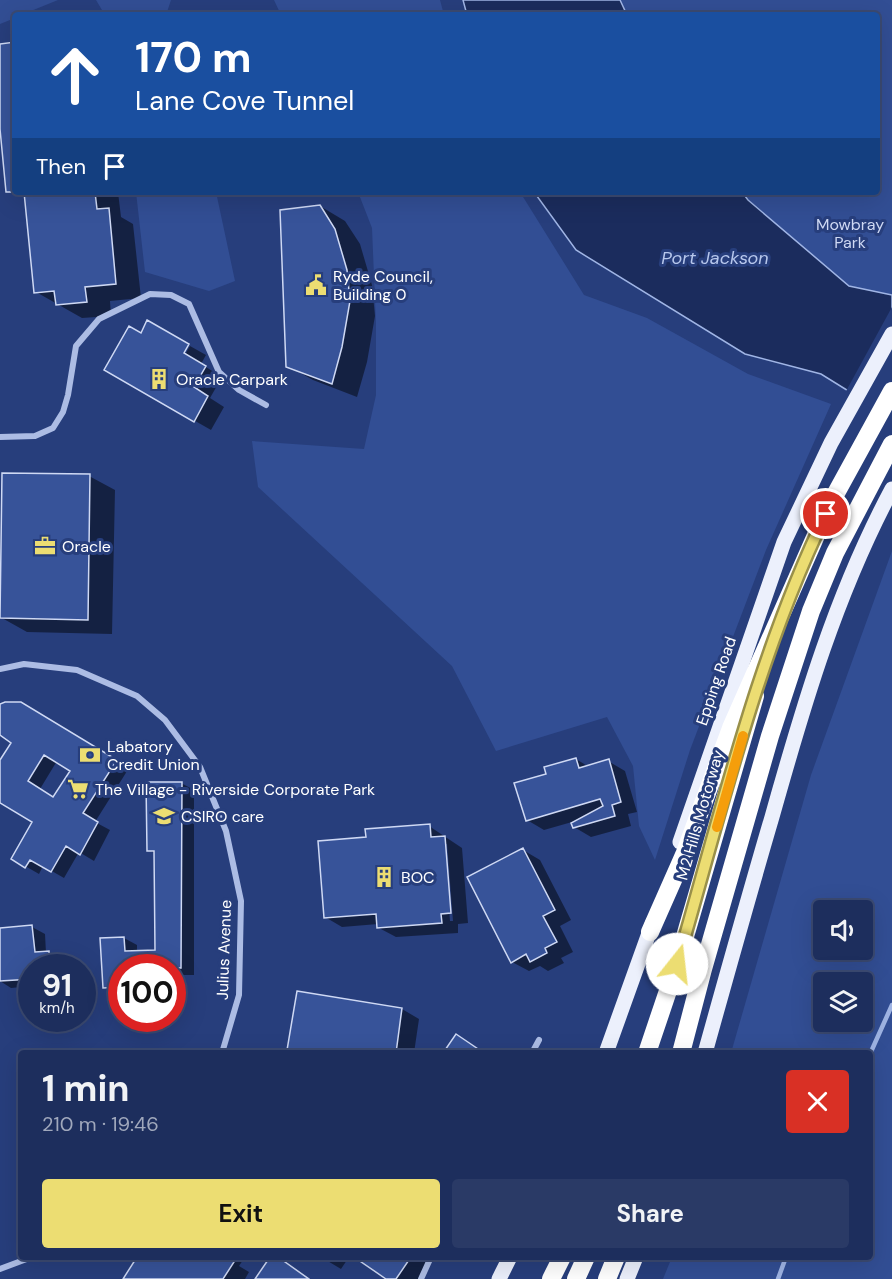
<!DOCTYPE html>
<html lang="en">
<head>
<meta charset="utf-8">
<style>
	:root { --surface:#1d2e5d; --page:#2a3a66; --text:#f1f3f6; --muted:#a0a8bc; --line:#3b4a72; --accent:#ecdd72 }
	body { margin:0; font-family:"DM Sans",sans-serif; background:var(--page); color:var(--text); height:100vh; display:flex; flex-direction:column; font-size:22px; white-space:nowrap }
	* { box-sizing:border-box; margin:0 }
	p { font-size:20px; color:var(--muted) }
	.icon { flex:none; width:33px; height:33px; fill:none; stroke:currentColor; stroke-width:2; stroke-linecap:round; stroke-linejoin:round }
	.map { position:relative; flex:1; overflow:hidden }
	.panel { position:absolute; left:18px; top:1050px; width:855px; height:210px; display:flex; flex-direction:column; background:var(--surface); border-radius:6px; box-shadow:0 6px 24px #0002,0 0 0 2px var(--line) }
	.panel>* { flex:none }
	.guide { position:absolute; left:12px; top:12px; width:868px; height:183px; border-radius:6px; box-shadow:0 6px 24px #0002,0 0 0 2px var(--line); background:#1a4fa0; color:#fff; overflow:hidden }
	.tools { position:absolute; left:813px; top:900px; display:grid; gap:12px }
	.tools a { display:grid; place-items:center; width:60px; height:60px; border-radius:6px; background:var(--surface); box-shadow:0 6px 24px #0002,0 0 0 2px var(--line); font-size:30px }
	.speed { position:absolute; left:18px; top:954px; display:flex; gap:12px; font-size:30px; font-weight:700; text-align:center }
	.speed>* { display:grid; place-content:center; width:78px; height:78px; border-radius:50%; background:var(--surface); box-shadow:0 6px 24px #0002,0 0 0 2px var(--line); line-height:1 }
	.speed small { font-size:15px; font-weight:400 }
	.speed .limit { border:9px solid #d22; background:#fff; color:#111 }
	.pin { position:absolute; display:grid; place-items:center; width:51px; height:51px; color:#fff; margin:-26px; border:3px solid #fff; border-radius:50%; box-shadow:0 2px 6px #0007 }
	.me { position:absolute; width:66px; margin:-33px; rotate:16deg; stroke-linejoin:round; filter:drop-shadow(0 0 4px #0008) }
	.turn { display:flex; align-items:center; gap:21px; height:126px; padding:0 24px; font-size:27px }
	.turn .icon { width:78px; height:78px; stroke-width:2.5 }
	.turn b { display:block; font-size:42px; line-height:51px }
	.then { display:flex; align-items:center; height:57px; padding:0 24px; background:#0003; gap:12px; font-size:22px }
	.round { display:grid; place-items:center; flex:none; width:63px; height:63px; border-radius:6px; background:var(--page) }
	.headline { display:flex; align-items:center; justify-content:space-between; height:102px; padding:0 24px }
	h1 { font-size:36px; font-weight:700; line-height:45px }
	.button { display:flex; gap:12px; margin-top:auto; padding:12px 24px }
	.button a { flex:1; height:69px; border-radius:6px; background:var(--accent); color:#111; font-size:24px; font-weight:700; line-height:69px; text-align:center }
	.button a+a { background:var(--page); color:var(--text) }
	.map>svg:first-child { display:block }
	.green { fill:#324e94; fill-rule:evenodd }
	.water { fill:#1b2c5d; stroke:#a0b5e5; stroke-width:1.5 }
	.pier { fill:#273e7c }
	.shadow { fill:#0007; fill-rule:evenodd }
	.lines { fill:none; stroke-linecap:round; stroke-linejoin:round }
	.stream { stroke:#a0b5e5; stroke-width:4.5 }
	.building { fill:#375399; stroke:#cfd9f4; stroke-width:1.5; fill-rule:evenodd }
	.minor { stroke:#acbce4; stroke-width:6 }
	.primary { stroke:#ecf0fc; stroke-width:15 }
	.motorway { stroke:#fff; stroke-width:18 }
	.route-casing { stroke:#99904a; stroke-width:15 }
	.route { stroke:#ecdd72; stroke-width:10 }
	.slow { stroke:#f59e0b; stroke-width:10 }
	.labels { text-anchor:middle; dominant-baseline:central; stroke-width:6; stroke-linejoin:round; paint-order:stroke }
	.park-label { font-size:16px; fill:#cfd9f4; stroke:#273e7c }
	.poi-label { font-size:16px; fill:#fff; stroke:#273e7c; text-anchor:start }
	.street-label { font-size:16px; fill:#fff; stroke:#273e7c }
	.water-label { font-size:18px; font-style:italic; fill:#b7c7ec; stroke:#273e7c }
</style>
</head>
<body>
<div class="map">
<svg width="892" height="1279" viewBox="0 0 892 1279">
	<rect width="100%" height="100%" fill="#273e7c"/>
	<path class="green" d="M0,0H58L21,15H15V18L0,24Z
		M96,0H171L166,15H105Z
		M274,0H440L444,15H281Z
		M620,0H892V295L849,287L748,200L742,192H878V15H627Z
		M136,192H216L235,281L209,291L145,272Z
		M358,192H520L584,295L647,318L748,374L831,404L766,550L690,750L655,860L639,826L633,766L607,717L496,751L452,666L258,487L252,441L364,449L376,395V324L372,228Z
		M892,551V1279H663L672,1257H870V1053H731L811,775ZM824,910H862V950H824ZM824,982H862V1022H824Z"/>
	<path class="water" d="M463,0H620L627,15H467Z
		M534,192H742L748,200L849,286L892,295V418L821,374L745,354L576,250Z"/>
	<path class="pier" d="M892,307V421L845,393Z"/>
	<path class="shadow" d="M15,44V192H118L121,217L133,224L141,298L110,301L111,316L82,318L36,292L27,199L7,188L0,114V45Z
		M320,206L345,221L360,244L372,285L375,316L367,362L357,397L313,380L288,366Z
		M190,346L206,355L201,364L222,377L210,398L224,407L211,430L106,370L179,359L182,360Z
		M89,476L115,490L112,634L27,632L2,618Z
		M21,704L129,768L95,822L110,830L94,861L79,852L64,878L43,866L39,874L13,859L34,822L0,802V764L13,743L0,732V705ZM57,761L72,770L54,798L40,789Z
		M576,759L589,767L608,761L625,771L637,812L628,814L631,826L591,837L574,827L572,822L544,830L527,820L548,775Z
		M181,783L194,790V975H172V968H122V994H117L104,987L124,938L137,945V952L156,951V854L149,850Z
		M429,826L462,848L468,923L458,924V933L396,937L379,928L378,924L342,927L325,917L367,839ZM444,844H447L453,921H450Z
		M523,850L540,860L571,920L560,926L573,952L561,958L564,963L548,971L540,966L529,971L512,962Z
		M32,927L45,934L46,953L61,960L62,968H32V986L11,988L0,981V929Z
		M402,1009L419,1019L414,1053H295L289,1050Z
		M138,1257H245L239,1266L249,1272L245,1279H125Z
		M321,1257H349L341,1269Z
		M357,1257H433L419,1279H388Z"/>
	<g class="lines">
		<path class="stream" d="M870,1054L892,1005
			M778,1279L786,1257"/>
	</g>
	<path class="building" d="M15,42V192H6L0,129V44Z
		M24,192H95L97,209L109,208L116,284L85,287L87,302L56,305L54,291L34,293Z
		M320,205L335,229L347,270L350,301L342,347L332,384L286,367L280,210Z
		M147,320L189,344L184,353L206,366L194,387L208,396L194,422L104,370L129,326L141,333Z
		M2,473L90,474L88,620L0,618Z
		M5,702H21L117,760L83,813L98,822L80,855L66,846L51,872L30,860L25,868L11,859L32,822L0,803V760L11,743L0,735V704ZM44,755L70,771L53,797L28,781Z
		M576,758L579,768L609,759L621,802L612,805L615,816L573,828L571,823L603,806L600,799L526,821L514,783L546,774L544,767Z
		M146,782H182L181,968H122V987L103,988L100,938L124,937L125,951L155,950L154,851H147Z
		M430,824L431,837L445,836L451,913L441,914L442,923L377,928L376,914L324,918L318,841L366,837L365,829Z
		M523,848L555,910L543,916L557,942L545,948L547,953L530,962L526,954L511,963L467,877Z
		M32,925L35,952L49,951L50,967L32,968V979L0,981V928Z
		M297,991L402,1008L396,1053H309L287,1050Z
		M456,1034L484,1053H443Z
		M137,1257H227L234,1262L223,1279H123Z
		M270,1257H278L309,1279H255Z
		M354,1257H411L396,1279H386Z"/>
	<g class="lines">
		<path class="minor" d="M0,437L35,436L53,428L63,412L68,395L76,346L99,319L150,294L171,295L189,304L219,372L239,390L266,405
			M0,669L24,664L77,670L137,696L165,720L200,767L226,831L241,901L239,995L222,1053
			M532,1053L539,1040
			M0,1269L32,1257
			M421,1279L431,1257"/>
		<path class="primary" d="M680,842L784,542L831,443L892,334
			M606,1053L653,922
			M705,1053C727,974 749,895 772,817C804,703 836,594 892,489
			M499,1279L510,1257
			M627,1279L636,1257"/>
		<path class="motorway" d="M650,932L684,855L731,728L817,533L835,495L892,391
			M647,1053L677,964L755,696
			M681,1053L703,969L770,736L811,611L835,553L892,444
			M551,1279L562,1257
			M576,1279L586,1257
			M607,1279L616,1257"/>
	</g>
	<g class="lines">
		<defs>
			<path id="route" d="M677,964C721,813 757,656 826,514"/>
		</defs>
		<use href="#route" class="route-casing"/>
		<use href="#route" class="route"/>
		<path class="slow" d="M717,827L743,736"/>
	</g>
	<defs>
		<symbol id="civic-bare" viewBox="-9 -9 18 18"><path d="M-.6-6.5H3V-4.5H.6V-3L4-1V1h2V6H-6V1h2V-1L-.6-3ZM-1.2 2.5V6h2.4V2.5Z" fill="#ecdd72" stroke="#273e7c" stroke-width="2.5" paint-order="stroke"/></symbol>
		<symbol id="building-bare" viewBox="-9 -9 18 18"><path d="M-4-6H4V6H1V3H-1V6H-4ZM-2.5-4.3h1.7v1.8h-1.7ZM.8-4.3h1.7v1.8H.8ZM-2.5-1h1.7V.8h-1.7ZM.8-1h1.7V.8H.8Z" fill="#ecdd72" stroke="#273e7c" stroke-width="2.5" paint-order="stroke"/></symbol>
		<symbol id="office-bare" viewBox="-9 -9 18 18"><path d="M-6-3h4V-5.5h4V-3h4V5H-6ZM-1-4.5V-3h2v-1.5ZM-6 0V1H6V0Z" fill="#ecdd72" stroke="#273e7c" stroke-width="2.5" paint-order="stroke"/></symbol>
		<symbol id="bank-bare" viewBox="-9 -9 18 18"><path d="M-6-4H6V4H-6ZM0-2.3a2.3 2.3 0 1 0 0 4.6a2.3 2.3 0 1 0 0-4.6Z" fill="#ecdd72" stroke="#273e7c" stroke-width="2.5" paint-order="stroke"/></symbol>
		<symbol id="supermarket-bare" viewBox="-9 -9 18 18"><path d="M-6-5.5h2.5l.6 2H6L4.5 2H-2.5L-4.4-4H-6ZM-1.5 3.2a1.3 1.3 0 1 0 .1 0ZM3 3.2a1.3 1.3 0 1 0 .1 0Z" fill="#ecdd72" stroke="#273e7c" stroke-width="2.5" paint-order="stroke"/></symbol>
		<symbol id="school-bare" viewBox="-9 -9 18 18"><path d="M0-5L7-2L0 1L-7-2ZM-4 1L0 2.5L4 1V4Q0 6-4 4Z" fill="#ecdd72" stroke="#273e7c" stroke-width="2.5" paint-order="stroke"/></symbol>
	</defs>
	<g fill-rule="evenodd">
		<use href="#civic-bare" x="301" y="270" width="30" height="30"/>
		<use href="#building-bare" x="144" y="364" width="30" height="30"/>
		<use href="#office-bare" x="30" y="531" width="30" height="30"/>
		<use href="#bank-bare" x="75" y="740" width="30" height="30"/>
		<use href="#supermarket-bare" x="63" y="774" width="30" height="30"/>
		<use href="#school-bare" x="149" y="801" width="30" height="30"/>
		<use href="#building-bare" x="369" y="862" width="30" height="30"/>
	</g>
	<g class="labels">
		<g class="park-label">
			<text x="850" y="224">Mowbray<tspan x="850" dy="18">Park</tspan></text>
		</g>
		<g class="poi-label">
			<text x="333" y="276">Ryde Council,<tspan x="333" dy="18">Building 0</tspan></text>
			<text x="176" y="379">Oracle Carpark</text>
			<text x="62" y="546">Oracle</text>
			<text x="107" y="746">Labatory<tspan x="107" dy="18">Credit Union</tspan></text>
			<text x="95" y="789">The Village - Riverside Corporate Park</text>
			<text x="181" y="816">CSIRO care</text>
			<text x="401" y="877">BOC</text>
		</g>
		<g class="street-label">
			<text transform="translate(716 681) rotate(-71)">Epping Road</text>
			<text transform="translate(700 815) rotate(-74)">M2 Hills Motorway</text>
			<text transform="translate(224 950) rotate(-88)">Julius Avenue</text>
		</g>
		<g class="water-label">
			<text x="715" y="258">Port Jackson</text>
		</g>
	</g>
</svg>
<div class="tools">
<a><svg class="icon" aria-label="sound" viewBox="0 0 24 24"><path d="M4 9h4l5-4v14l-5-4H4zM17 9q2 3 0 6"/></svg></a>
<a><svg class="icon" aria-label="layers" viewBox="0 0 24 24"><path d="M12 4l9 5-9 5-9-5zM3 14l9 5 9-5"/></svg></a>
</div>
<div class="speed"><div>91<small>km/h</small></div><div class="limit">100</div></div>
<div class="pin" style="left:826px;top:514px;background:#d93025"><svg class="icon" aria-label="arrive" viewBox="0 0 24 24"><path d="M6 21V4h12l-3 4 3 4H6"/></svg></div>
<svg class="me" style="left:677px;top:964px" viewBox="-20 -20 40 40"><circle r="19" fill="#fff"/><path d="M0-13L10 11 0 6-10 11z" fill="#ecdd72"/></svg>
<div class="guide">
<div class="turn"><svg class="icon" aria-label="ahead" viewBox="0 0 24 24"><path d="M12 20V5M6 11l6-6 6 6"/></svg><div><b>170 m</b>Lane Cove Tunnel</div></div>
<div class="then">Then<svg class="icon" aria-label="arrive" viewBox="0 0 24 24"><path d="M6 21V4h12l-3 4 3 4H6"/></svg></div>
</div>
<section class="panel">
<div class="headline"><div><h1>1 min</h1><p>210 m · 19:46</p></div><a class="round" style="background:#d93025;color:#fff"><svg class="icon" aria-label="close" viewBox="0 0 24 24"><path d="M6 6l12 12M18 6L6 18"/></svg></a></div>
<div class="button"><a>Exit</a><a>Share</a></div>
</section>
</div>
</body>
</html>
